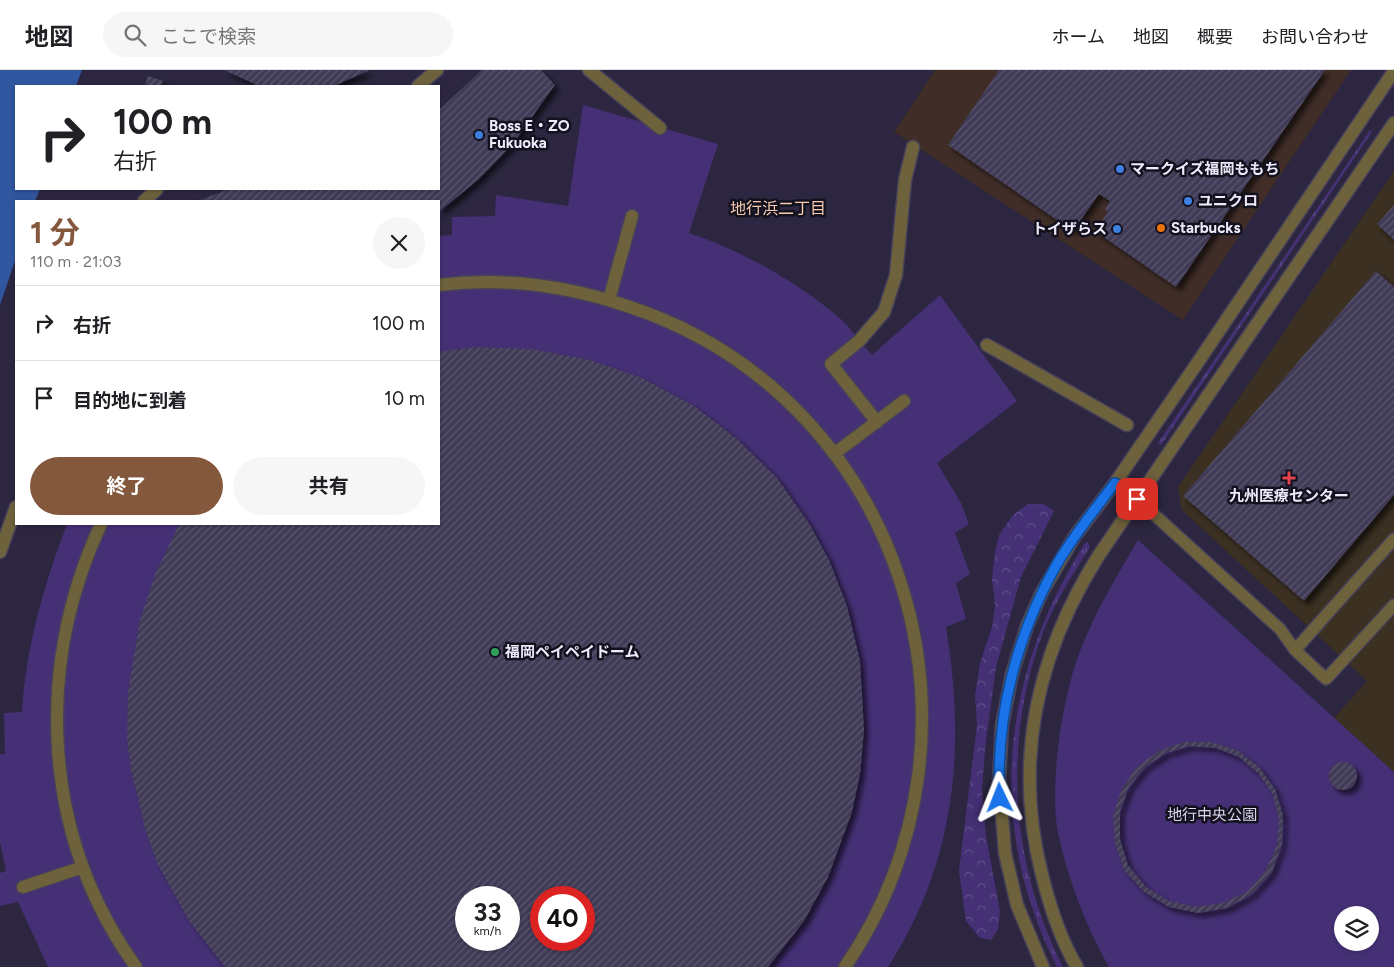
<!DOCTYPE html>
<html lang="ja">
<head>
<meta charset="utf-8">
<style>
	:root { --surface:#fff; --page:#f6f6f6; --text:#202124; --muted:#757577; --line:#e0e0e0; --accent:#84583c }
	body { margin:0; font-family:Figtree,"Noto Sans JP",sans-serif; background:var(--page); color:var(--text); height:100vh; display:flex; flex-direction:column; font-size:19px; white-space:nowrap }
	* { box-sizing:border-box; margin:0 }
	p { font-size:16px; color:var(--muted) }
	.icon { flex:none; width:28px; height:28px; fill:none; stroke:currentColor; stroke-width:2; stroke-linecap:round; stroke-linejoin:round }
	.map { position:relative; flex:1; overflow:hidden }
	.side { position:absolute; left:15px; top:130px; width:425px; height:325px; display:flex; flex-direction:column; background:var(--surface); border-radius:0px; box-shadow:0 1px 4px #0004 }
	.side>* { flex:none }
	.banner { position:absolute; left:15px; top:15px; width:425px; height:105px; border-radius:0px; box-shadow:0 1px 4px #0004; background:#fff; color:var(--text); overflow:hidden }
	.controls { position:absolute; left:1334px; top:836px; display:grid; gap:10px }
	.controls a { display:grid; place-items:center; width:45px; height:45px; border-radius:50%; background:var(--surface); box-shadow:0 1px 4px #0004; font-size:25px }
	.speed { position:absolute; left:455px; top:816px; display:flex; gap:10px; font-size:25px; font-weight:700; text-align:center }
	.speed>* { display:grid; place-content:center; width:65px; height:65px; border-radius:50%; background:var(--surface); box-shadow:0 1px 4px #0004; line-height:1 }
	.speed small { font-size:12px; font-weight:400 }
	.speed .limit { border:8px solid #d22; background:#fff; color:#111 }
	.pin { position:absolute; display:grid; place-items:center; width:42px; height:42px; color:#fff; margin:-21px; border-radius:10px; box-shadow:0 2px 8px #0006 }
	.me { position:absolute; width:55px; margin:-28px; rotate:358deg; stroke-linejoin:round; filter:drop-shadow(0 0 4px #0008) }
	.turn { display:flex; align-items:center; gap:18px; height:105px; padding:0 15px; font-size:22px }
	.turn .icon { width:65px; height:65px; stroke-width:2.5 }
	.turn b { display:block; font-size:35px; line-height:42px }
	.round { display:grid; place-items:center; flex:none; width:52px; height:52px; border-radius:26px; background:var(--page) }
	.head { display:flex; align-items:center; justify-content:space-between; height:85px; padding:0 15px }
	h1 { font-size:30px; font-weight:700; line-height:38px; color:var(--accent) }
	.cta { display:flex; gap:10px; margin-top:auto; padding:10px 15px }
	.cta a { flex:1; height:58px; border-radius:30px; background:var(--accent); color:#fff; font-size:20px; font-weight:700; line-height:58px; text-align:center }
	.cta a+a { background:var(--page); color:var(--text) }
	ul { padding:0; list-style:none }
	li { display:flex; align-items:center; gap:15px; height:75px; padding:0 15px; border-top:1px solid var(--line) }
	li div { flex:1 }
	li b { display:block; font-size:19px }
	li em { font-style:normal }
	header { display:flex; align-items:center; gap:30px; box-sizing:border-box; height:70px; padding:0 25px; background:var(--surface); border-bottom:1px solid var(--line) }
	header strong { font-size:24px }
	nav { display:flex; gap:28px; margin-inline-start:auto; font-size:18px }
	.search { width:350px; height:45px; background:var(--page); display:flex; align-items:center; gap:12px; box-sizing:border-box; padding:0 18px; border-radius:28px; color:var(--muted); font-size:19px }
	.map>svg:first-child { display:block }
	.commercial { fill:#402d27 }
	.medical { fill:#3b3021 }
	.grass { fill:url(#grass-tufts) }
	.forest { fill:url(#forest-crowns) }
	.park { fill:#453076; fill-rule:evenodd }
	.water { fill:#30569f }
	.building { fill:url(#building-hatch); fill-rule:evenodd; filter:url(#shadow) }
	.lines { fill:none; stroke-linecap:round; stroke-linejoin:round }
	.service-casing { stroke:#47415a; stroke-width:14 }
	.pedestrian-casing { stroke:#47415a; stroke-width:15 }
	.tertiary-casing { stroke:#47415a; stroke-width:15 }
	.service { stroke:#6e623c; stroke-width:11 }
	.pedestrian { stroke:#6e623c; stroke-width:12 }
	.tertiary { stroke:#6e623c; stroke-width:12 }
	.route-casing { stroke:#114b97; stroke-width:12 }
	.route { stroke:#1a73e8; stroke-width:9 }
	.shop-dot { fill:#3f7fe0; stroke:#13111d; stroke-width:2 }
	.food-dot { fill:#e8710a; stroke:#13111d; stroke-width:2 }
	.health-dot { fill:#e0444e; stroke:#13111d; stroke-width:2 }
	.leisure-dot { fill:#2e9e5b; stroke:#13111d; stroke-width:2 }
	.labels { text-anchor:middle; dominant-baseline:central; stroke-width:5; stroke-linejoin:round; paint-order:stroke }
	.poi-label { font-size:15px; font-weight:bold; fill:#edeafc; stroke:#13111d; text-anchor:start }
	.park-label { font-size:15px; fill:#dad6ed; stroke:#13111d }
	.neighbourhood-label { font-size:16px; fill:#f6cbb1; stroke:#13111d }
</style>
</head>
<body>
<header>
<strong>地図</strong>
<div class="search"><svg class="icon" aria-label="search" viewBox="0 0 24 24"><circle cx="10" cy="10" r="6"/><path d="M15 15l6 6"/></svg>ここで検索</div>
<nav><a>ホーム</a><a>地図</a><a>概要</a><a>お問い合わせ</a></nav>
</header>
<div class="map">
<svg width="1394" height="897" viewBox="0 0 1394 897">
	<defs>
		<pattern id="grass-tufts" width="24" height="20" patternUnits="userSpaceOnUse" patternTransform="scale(1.25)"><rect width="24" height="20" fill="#453076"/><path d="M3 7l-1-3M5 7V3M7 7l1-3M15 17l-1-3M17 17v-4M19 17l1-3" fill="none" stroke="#604e8a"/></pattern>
		<pattern id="forest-crowns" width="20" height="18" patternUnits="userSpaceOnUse" patternTransform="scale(1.25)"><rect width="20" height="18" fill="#453076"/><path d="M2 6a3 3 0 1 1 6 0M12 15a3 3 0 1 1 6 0" fill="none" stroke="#604e8a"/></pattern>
		<pattern id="building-hatch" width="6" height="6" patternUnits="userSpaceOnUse" patternTransform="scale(1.25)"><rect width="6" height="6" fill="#403a56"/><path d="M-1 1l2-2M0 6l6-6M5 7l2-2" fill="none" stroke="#5c576f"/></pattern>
		<filter id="shadow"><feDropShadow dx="4.5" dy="4.5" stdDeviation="2.5" flood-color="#0009"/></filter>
	</defs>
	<rect width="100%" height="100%" fill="#2c2640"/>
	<path class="commercial" d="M935,0H1351L1183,250L894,62Z"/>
	<path class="medical" d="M1394,101V702L1334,648L1367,611L1181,439L1178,417Z"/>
	<path class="grass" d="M1370,60L1372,62L1161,375L1158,373Z
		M1088,472L1090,477C1073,504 1056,530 1044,560C1002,669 1010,793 1063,897H1057C985,754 1001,607 1085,473Z"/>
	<path class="forest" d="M1028,434H1044L1054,441L1021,507L996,597L985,679L982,721L986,766L1000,841L998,860L991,870L980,868L966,851L959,801L977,655L975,625L980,593L992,557L995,536L992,508L995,482L999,465L1013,445Z"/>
	<path class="park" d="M583,35L718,74L689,163C742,181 792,209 836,245C849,255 860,272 872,285L940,225L1017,331L937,393L961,433L969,454L955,463L970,504L956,513L966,549L946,557C966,678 956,792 888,897H48L18,832L0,836V803L6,801L0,772V684H5L4,643L22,642C26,576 44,515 67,454H439V166L452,165V147L495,146L496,125L568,136ZM466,828H509V870H466ZM541,828H584V870H541Z
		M1138,470L1394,702V897H1109C1086,856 1068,810 1058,763C1049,716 1062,629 1079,584C1094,544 1116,507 1138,470ZM1342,845H1370V872H1342Z"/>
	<path class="water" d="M0,0H82L76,16H16V119H40L35,131H16V188L0,235Z"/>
	<path class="building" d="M224,0H370L334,16H259Z
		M482,0H541L555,15L512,75L479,109L439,142V131H197L229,119H439V40Z
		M999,0H1325L1176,217L1095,161L1108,142L1105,140L1110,131L1099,124L1073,161L948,75Z
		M148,6L163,11L161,16H145Z
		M1394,135V170L1377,154Z
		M1376,201L1394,217V425L1304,531L1183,426Z
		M475,277L531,279L590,290L642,308L694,336L737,369L777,408L810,455L829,490L847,536L860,591L864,660L860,704L852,742L828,807L804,851L768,897H225L189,851L157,793L146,762L131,700L127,669L128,623L140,549L156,502L178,457L181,454H439V282ZM466,828H509V870H466ZM541,828H584V870H541Z
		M1184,672H1211L1237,680L1259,697L1275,719L1283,745L1282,774L1272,802L1252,824L1227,838L1198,843L1169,837L1144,822L1124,800L1115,774L1113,747L1121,720L1136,698L1158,681ZM1190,676L1216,678L1239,687L1259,704L1273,725L1279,750L1277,775L1266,800L1248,821L1223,833L1196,837L1169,831L1146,817L1128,795L1120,769V741L1129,717L1145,697L1166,683Z
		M1329 706a14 14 0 1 1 28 0a14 14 0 1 1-28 0Z"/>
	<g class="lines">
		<defs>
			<path id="service" d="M1115,413L1137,429L1280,559L1295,580L1326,609L1394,535
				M1295,580L1394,469"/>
			<path id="pedestrian" d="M589,0L660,58
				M439,215C502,207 567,216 627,236C903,326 1007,660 845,897
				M609,230L632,146
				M987,275L1127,355
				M877,352L831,294L859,271L884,242L896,205L905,110L913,77
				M834,384L904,331
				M101,454C34,598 42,766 136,897
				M23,817L83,797"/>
			<path id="tertiary" d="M418,16L437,0
				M144,131L157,119
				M0,482L16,437
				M1043,897L1017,835L1005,783L999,709L1002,655L1012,604L1027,556L1042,522L1075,466L1115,413L1196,295L1394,1
				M1077,897C1060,869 1050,837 1042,805C1013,691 1037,583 1099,485L1394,53"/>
		</defs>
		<use href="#service" class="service-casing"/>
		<use href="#pedestrian" class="pedestrian-casing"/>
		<use href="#tertiary" class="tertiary-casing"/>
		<use href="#service" class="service"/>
		<use href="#pedestrian" class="pedestrian"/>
		<use href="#tertiary" class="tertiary"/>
	</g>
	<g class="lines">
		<defs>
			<path id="route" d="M1000,728C995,647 1017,564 1057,494C1074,465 1095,439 1115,413L1137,429"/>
		</defs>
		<use href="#route" class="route-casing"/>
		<use href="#route" class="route"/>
	</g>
	<g class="shop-dot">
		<circle cx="479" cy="65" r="5"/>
		<circle cx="1120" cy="99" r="5"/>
		<circle cx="1188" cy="131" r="5"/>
		<circle cx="1117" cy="159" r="5"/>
	</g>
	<circle class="food-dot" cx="1161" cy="158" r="5"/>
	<path class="health-dot" d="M1286.5 400.5h5v5h5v5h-5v5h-5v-5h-5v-5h5z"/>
	<circle class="leisure-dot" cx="495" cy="582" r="5"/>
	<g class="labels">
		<g class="poi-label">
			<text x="489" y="56">Boss E・ZO<tspan x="489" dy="17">Fukuoka</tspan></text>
			<text x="1130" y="99">マークイズ福岡ももち</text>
			<text x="1198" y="131">ユニクロ</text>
			<text x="1171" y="158">Starbucks</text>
			<text x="1107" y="159" text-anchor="end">トイザらス</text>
			<text x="1289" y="426" text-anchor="middle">九州医療センター</text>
			<text x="505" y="582">福岡ペイペイドーム</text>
		</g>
		<g class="park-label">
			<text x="1212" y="745">地行中央公園</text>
		</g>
		<g class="neighbourhood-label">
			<text x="778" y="138">地行浜二丁目</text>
		</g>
	</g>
</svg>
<div class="controls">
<a><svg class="icon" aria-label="layers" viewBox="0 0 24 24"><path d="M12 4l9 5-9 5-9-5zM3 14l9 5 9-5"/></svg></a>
</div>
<div class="speed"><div>33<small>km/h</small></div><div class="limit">40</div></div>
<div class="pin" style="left:1137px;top:429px;background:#d93025"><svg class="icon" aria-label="arrive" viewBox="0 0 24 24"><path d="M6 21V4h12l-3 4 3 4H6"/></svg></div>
<svg class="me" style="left:1000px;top:728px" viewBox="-20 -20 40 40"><path d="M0-17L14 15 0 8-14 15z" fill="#1a73e8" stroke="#fff" stroke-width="4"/></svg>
<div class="banner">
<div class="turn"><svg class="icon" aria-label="right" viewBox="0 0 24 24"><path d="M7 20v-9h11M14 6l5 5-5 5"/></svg><div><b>100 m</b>右折</div></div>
</div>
<section class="side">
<div class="head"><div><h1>1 分</h1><p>110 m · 21:03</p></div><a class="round"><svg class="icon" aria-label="close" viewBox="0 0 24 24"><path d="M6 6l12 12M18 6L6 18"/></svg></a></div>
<ul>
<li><svg class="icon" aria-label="right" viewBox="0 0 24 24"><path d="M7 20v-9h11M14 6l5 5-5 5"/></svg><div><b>右折</b></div><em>100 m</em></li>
<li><svg class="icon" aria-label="arrive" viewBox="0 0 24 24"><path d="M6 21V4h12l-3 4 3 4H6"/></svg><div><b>目的地に到着</b></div><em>10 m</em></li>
</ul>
<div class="cta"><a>終了</a><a>共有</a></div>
</section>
</div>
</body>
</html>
